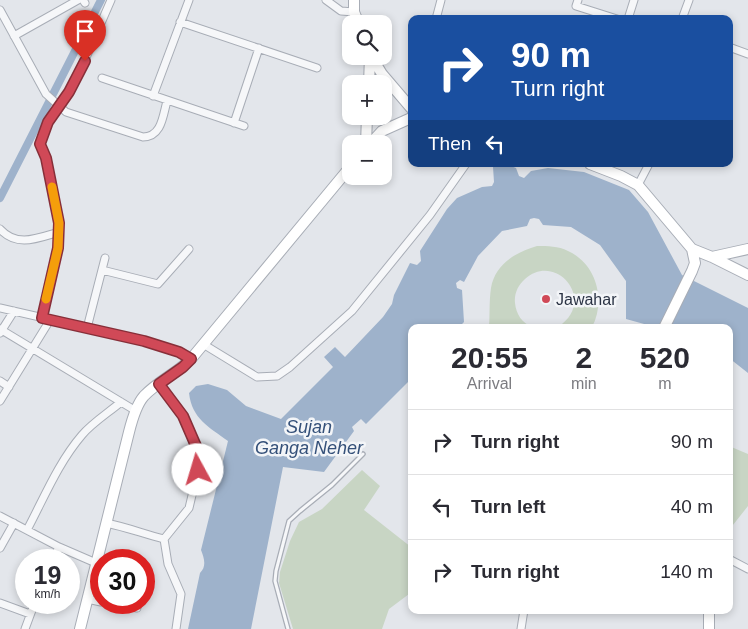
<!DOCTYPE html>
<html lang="en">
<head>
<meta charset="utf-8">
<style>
	:root { --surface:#fff; --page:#f7f7f7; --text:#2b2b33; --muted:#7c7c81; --line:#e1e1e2 }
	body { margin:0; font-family:Arial,sans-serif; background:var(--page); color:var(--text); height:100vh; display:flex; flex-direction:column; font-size:19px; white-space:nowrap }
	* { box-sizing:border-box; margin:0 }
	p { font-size:16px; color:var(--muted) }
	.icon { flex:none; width:28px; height:28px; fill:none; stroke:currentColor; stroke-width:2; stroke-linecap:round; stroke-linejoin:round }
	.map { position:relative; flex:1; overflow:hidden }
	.sheet { position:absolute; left:408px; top:324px; width:325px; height:290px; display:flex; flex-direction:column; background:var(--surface); border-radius:10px; box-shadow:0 2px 8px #0003 }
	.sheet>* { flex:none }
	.hud { position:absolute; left:408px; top:15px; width:325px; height:152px; border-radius:10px; box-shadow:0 2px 8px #0003; background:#1a4fa0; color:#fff; overflow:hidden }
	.tools { position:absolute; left:342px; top:15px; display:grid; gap:10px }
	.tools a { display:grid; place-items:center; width:50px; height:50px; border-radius:10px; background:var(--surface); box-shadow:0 2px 8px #0003; font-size:25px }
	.speed { position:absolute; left:15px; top:549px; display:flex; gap:10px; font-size:25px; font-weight:700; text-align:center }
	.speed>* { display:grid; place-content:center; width:65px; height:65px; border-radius:50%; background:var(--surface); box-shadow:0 2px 8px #0003; line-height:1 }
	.speed small { font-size:12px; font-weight:400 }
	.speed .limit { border:8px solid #d22; background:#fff; color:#111 }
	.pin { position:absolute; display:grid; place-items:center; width:42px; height:42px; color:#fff; margin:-51px -21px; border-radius:50% 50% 50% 0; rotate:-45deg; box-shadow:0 0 5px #0007 }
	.pin .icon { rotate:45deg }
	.me { position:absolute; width:55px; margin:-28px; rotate:354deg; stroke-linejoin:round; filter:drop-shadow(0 0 4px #0008) }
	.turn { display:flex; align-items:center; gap:18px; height:105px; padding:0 20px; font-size:22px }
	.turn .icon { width:65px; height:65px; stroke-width:2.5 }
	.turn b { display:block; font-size:35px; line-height:42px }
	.then { display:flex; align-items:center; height:48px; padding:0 20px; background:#0003; gap:10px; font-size:19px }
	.eta { display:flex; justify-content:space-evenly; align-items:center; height:85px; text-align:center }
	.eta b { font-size:30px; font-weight:800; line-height:35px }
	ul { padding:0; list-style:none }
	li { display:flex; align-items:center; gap:15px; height:65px; padding:0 20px; border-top:1px solid var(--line) }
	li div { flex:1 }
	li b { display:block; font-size:19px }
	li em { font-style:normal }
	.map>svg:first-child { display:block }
	.green { fill:#c8d5c4 }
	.water { fill:#9eb2cb }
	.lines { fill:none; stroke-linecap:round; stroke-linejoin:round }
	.canal { stroke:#9eb2cb; stroke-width:8 }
	.lane-casing { stroke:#a8adb6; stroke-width:5.5 }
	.street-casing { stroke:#a8adb6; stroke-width:9 }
	.secondary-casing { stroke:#a8adb6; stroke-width:12 }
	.lane { stroke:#f6f7f9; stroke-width:3 }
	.street { stroke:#f6f7f9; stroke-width:7 }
	.secondary { stroke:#fff; stroke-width:10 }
	.route-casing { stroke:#872f39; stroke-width:12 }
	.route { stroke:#d04957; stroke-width:9 }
	.slow { stroke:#f59e0b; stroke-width:9 }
	.poi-dot { fill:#d04957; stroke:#f3f5f8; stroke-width:2 }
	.labels { text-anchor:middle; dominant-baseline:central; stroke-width:5; stroke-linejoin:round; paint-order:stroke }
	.poi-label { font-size:16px; fill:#2b3344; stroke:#f3f5f8; text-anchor:start }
	.water-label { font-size:18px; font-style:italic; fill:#345079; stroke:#f3f5f8 }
</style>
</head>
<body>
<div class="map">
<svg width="748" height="629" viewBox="0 0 748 629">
	<rect width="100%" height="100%" fill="#e3e6eb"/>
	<path class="green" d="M537,246C548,246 558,246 568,251C597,264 606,301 592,327H558C598,301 556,251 525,279C518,285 514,294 515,303C516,314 522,323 532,327H489C490,315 489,301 491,288C495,264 516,252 537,246Z
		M729,446L748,454V506L729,530Z
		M362,470L380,486L364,510L411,547V586L409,594L389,609L382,629H293L279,583L280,572L290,541L299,522L322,509Z"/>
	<path class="water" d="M498,164H506L516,168L519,176L524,178L531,171L548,168L584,172L629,190L648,212L682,275L748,308V373L729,358V328L655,327L626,319V281L600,245L571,227L543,225L539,219L534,218L530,219L527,226L502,231L478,256L464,282L460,280L456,283L457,288L462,290L464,322L459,327L411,328V379L366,424L361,419L352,427L354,431L324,472L283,467L251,629H188L200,573C207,566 204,558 201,550L228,441C209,427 192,419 189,393L196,386L208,384L227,390L246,406L281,419L333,367L324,357L335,347L345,357L383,317L392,304L394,295L410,263L417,265L421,261L420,251L447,209L457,198L482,187L492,186L494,182L493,167Z"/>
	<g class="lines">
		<path class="canal" d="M0,198L101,0"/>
		<defs>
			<path id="lane" d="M288,629L275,581L276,571L289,521L300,511L332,485L363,454"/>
			<path id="street" d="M83,0L85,3
				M326,0L341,11L354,12
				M578,0L576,6L617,19
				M0,10L46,94L66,112L143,137C162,137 163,115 167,101
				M436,19L441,0
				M628,19L634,0
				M682,19L689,0
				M180,22L317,68
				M14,36L78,0
				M729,47L748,54
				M102,78L244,126
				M153,96L189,0
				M234,123L259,48
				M638,185L649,164
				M0,229C17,248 38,238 59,232
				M102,270L158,284L189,249
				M0,308L144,341L179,353L191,359
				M42,318L58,248L59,223L46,158L41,144L42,137L48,122L69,92L78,76L111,0
				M87,328L105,258
				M0,329L136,411
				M0,333L14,311
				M203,344L257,377L277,376L290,367L352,311L430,215L466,164
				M0,381L9,387
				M159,384L183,416L195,447L198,470L189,508L164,539L168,564L181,594L176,629
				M0,401L50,320
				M0,516L59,547L96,563
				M106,523C126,527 144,534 164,539
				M27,530C44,498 58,463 82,435C92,423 108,413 121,402
				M0,548L14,523
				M729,559L748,569
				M53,560L59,547
				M87,599L101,602
				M106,602L137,608
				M0,603L30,614
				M25,629L35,602
				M521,629L524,610"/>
			<path id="secondary" d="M354,0V12L359,24
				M371,56L382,74L411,108
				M369,84L370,56
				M366,144L367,116
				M370,144L382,131L411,118
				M590,164L621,176L638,185L692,249L712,257L748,249
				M712,257L748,275
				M664,328L692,271L695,263L692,249
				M709,610V629
				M80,629L129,432C132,420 136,405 144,396C158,381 177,373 191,359L351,166"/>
		</defs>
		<use href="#lane" class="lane-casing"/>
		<use href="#street" class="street-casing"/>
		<use href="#secondary" class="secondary-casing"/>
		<use href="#lane" class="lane"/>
		<use href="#street" class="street"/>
		<use href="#secondary" class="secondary"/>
	</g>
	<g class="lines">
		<defs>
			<path id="route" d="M85,61L69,92L48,122L40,144L46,158L59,223L58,248L42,318L144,341L179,352L191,359L183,367L159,384L183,416L196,446L198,470"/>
		</defs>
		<use href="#route" class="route-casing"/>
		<use href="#route" class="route"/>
		<path class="slow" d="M46,299L58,248L59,223L52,187"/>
	</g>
	<circle class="poi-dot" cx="546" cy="299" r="5"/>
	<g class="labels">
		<g class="poi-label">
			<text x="556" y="299">Jawahar</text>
		</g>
		<g class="water-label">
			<text x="309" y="427">Sujan<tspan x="309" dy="21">Ganga Neher</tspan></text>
		</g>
	</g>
</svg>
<div class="tools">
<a><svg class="icon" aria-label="search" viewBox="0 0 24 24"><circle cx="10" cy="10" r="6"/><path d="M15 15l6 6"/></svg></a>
<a>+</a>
<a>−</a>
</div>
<div class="speed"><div>19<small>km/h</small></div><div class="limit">30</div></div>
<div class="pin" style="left:85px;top:61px;background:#d93025"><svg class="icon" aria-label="arrive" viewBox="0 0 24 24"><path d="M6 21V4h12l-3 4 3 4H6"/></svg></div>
<svg class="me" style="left:198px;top:470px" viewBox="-20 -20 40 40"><circle r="19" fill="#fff"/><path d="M0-13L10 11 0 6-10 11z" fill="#d04957"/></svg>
<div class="hud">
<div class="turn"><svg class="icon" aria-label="right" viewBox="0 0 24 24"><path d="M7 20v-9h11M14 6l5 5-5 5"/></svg><div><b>90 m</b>Turn right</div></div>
<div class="then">Then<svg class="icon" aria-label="left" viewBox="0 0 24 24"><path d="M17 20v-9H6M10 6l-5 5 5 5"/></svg></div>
</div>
<section class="sheet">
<div class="eta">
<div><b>20:55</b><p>Arrival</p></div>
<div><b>2</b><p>min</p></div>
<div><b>520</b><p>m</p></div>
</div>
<ul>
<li><svg class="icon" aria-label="right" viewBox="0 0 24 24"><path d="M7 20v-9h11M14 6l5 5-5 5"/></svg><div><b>Turn right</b></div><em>90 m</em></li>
<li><svg class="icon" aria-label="left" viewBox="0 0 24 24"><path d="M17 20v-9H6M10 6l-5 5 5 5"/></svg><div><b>Turn left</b></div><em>40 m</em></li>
<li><svg class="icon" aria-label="right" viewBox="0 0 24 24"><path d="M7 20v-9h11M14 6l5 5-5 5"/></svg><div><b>Turn right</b></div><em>140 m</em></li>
</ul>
</section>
</div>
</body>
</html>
